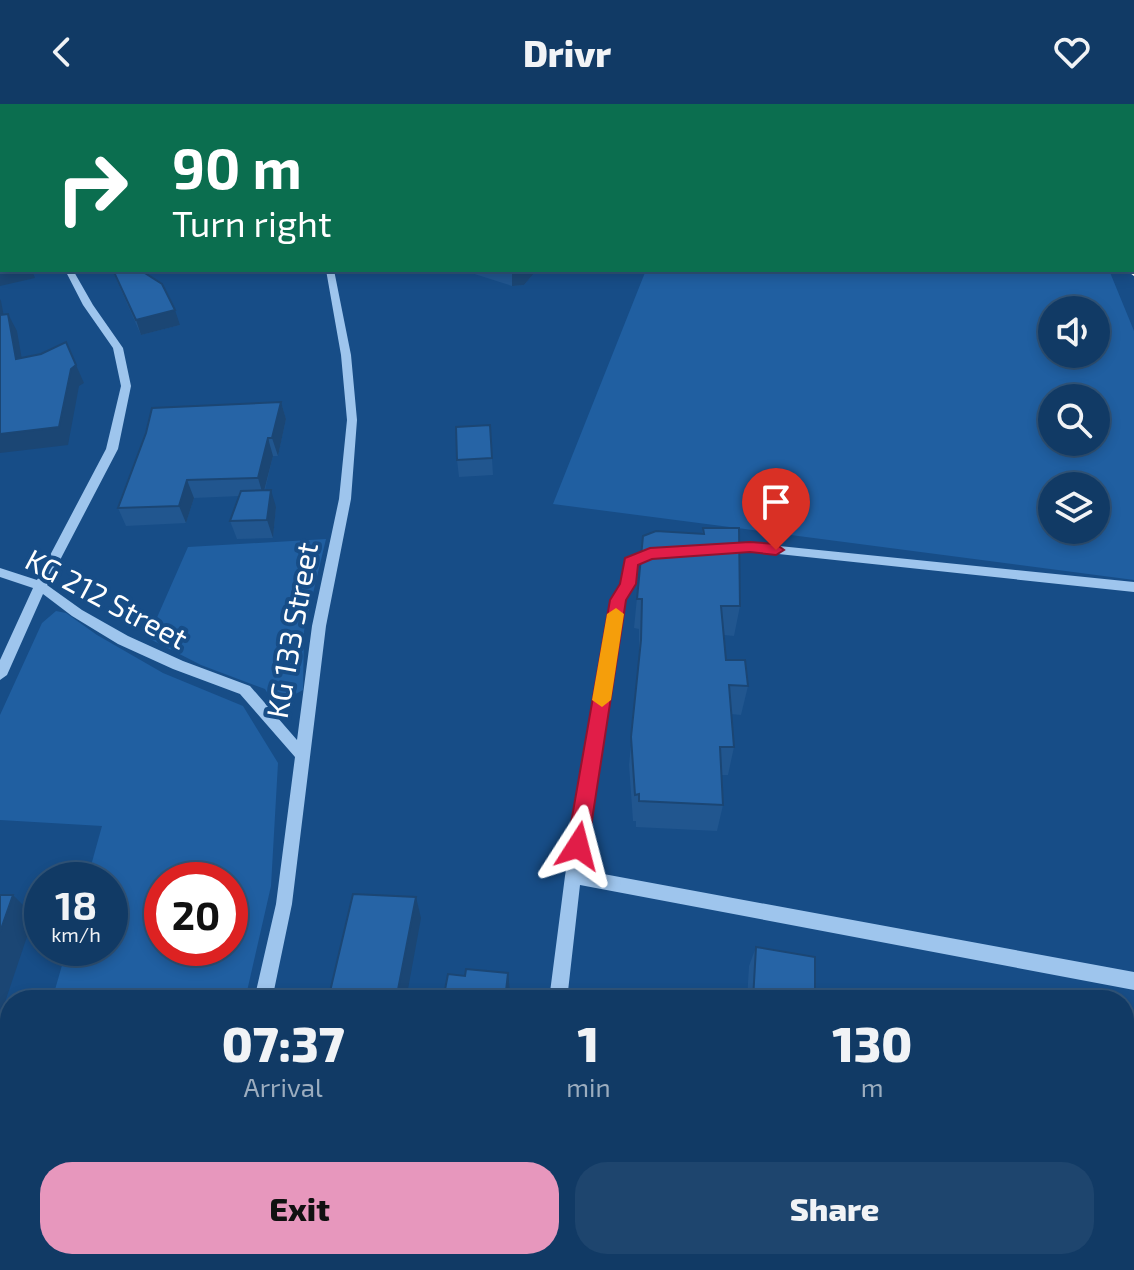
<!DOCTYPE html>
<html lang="en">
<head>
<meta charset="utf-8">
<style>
	:root { --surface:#113a65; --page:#1e456e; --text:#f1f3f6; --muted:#9cadbf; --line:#305479; --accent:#e797bd }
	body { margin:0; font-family:"Exo 2",sans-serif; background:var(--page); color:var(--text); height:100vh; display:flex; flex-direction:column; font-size:30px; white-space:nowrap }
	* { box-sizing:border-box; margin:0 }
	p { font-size:26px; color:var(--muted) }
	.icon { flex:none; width:44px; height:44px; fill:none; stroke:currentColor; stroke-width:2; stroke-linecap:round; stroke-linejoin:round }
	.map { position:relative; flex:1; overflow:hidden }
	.panel { position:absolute; left:0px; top:886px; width:1134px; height:280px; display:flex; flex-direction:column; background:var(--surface); border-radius:32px 32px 0 0; box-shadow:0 4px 12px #0003,0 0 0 2px var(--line) }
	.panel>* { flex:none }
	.top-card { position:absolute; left:0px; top:0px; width:1134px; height:168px; box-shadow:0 4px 12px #0003,0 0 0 2px var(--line); background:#0b6e4f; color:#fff; overflow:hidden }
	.controls { position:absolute; left:1038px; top:192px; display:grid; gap:16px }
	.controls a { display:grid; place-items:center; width:72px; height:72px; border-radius:50%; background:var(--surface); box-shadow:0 4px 12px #0003,0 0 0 2px var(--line); font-size:40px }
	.speed { position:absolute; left:24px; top:758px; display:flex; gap:16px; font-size:40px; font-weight:700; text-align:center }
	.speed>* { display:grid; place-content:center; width:104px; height:104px; border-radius:50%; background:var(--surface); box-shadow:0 4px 12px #0003,0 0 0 2px var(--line); line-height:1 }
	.speed small { font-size:20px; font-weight:400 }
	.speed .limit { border:12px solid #d22; background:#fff; color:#111 }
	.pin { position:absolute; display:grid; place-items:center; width:68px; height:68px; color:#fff; margin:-82px -34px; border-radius:50% 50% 50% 0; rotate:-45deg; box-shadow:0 0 8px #0007 }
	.pin .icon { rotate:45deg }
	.me { position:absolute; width:88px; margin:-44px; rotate:9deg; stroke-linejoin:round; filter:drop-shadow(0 0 6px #0008) }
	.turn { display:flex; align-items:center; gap:28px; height:168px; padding:0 40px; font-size:36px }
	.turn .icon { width:104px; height:104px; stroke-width:2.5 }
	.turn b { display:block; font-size:56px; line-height:68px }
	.eta { display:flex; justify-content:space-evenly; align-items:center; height:136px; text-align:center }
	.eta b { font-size:48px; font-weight:800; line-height:56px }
	.action { display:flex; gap:16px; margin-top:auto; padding:16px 40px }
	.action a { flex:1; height:92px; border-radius:32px; background:var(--accent); color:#111; font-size:32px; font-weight:800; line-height:92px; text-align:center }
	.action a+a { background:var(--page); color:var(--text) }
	header { display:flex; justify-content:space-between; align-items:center; height:104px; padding:0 40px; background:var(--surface); font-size:36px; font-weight:800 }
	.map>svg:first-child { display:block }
	.green { fill:#205fa1; fill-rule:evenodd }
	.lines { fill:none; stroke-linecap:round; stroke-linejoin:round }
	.minor { fill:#9ec5ed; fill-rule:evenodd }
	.highway { fill:#fff; fill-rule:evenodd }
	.wall { fill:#21568f }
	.shaded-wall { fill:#1b4674 }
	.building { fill:#2664a6; stroke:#1b4674; stroke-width:2 }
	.route { fill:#e11d48; stroke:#92132f; stroke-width:2 }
	.slow { fill:#f59e0b }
	.labels { text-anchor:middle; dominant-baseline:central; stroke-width:8; stroke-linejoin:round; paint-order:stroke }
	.street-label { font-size:30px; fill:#fff; stroke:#174d87 }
</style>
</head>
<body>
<header><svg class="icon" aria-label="back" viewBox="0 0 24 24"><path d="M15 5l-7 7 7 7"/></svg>Drivr<svg class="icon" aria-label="heart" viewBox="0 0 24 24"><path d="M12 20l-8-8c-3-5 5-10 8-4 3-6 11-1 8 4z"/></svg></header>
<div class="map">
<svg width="1134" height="1166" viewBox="0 0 1134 1166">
	<rect width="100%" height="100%" fill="#174d87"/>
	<path class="green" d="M646,166H1109L1134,227V476L553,400ZM1052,206H1096V250H1052ZM1052,294H1096V338H1052ZM1052,382H1096V426H1052Z
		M326,435L304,527L303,586L275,601L265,585L201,561L148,534L188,443Z
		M56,507L66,509L97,531L163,569L243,602L278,659L271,782L245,896H52L67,844H110V776H87L102,722L0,716V611L42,519ZM162,776H230V844H162Z"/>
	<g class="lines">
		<path class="minor" d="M141,0H147L148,2H142Z
			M317,0H323V2H317Z
			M333,0H364L361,2H330Z
			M65,166H73L93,201L123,244L131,282L118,345L47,481L82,506L128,532L183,557L250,582L297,636L312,522L339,395L347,316L341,251L326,166H334L351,251L357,316L351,395L326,522L292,800L272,896H254L276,800L295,653L240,590L173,565L118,540L72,512L43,490L7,571L0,576V556L33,484L0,473V464L37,476L106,345L121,282L113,244L83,201Z
			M750,439L1134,478V488L750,447L719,448L713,444L719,440Z
			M659,446L663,447L665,450L663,453L637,461L634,480L624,496L582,766L1134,868V886L580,781L567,896H549L565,772L612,496L622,480L627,455Z
			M202,1156H222L221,1166H199Z"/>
		<path class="highway" d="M1076,0H1088L1089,2H1077Z
			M1132,156L1134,157V172L1126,166H1132Z"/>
	</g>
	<path class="wall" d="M112,166H140L180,221L141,231Z
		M462,166H562L561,169L535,168L524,181L512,182Z
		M281,298L286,315L278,352H273L265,386L276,403L273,434L237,435L230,417L240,392L194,394L186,419L126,422L118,404Z
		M490,321L493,371L459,373L457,356Z
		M703,424L740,502L734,532L724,531L726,556L748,582L741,611L731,610L734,643L728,671H722L723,701L717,727L636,723V717H633L629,661L639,562V525L634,524L643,432L702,430Z
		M756,843L815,896H747L749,862Z"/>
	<path class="shaded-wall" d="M107,0H122L123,2H105Z
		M0,165L32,166L35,174L0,182Z
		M512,166H534L535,168L524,181L512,182Z
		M0,195L1,197L7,229L0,216Z
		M175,206L180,221L141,231L136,216Z
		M8,210L17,227L25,273L16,255Z
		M76,261L84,279L79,282L68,341L0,349V330Z
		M281,298L286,315L278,352L272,334Z
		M268,334L273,352L263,391L258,374Z
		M187,376L194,394L186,419L179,402Z
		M271,386L276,403L273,434L267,416Z
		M13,791L34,812L2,907L0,906V828Z
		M416,793L421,814L406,896H396Z
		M508,869L510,887L509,896H505Z
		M87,1156H105L102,1166H84Z
		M474,1156H481L480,1166H473Z"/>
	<path class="building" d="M0,0H107L105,2H2V165H0Z
		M172,0H279L278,2H169Z
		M355,0H529L530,2H356Z
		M113,166H140L162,180L175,206L136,216Z
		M8,210L16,255L41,250L66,238L76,261L71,265L59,323L0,330V211Z
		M281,298L272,334H268L258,374L187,376L179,402L118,404L146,329L152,304Z
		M490,321L492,354L457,356L456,323Z
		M271,386L267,416L230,417L241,387Z
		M703,424H739L740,502H721L726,556H745L748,582L729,581L734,643H720L723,701L639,697V690L635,691L631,633L641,536L642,495H637L643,432L656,427L704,430Z
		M353,790L416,793L396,896H328Z
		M0,791H13L0,828Z
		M756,843L815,853V896H753Z
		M466,865L508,869L505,896H443L448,870L465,872Z
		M20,1156H87L84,1166H17Z
		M344,1156H474L473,1166H342Z"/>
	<path class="route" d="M750,438L776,440L784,446L776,451L750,448L652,455L638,461L636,480L626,496L588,742L585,748L578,751L570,748L567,742L610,496L620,480L625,454L650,444Z"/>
	<path class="slow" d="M616,504L624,510L611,596L602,603L592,596L607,510Z"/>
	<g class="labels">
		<g class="street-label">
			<text transform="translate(107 494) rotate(28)">KG 212 Street</text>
			<text transform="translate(291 526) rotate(-80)">KG 133 Street</text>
		</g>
	</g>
</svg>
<div class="controls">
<a><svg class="icon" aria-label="sound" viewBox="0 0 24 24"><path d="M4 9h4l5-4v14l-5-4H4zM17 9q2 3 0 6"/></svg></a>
<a><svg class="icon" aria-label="search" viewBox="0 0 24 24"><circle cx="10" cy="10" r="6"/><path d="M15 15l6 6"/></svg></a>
<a><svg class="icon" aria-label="layers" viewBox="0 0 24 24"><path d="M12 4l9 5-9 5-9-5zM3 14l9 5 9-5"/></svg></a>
</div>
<div class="speed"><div>18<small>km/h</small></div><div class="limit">20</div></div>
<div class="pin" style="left:776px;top:446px;background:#d93025"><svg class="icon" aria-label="arrive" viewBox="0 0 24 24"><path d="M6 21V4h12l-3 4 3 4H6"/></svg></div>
<svg class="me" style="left:578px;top:742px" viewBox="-20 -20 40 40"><path d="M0-17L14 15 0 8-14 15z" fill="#e11d48" stroke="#fff" stroke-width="4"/></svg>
<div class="top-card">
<div class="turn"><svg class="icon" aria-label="right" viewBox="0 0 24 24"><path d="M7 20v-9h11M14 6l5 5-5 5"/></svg><div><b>90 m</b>Turn right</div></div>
</div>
<section class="panel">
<div class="eta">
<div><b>07:37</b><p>Arrival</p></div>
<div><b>1</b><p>min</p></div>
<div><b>130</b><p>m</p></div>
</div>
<div class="action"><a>Exit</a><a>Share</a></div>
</section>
</div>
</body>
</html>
